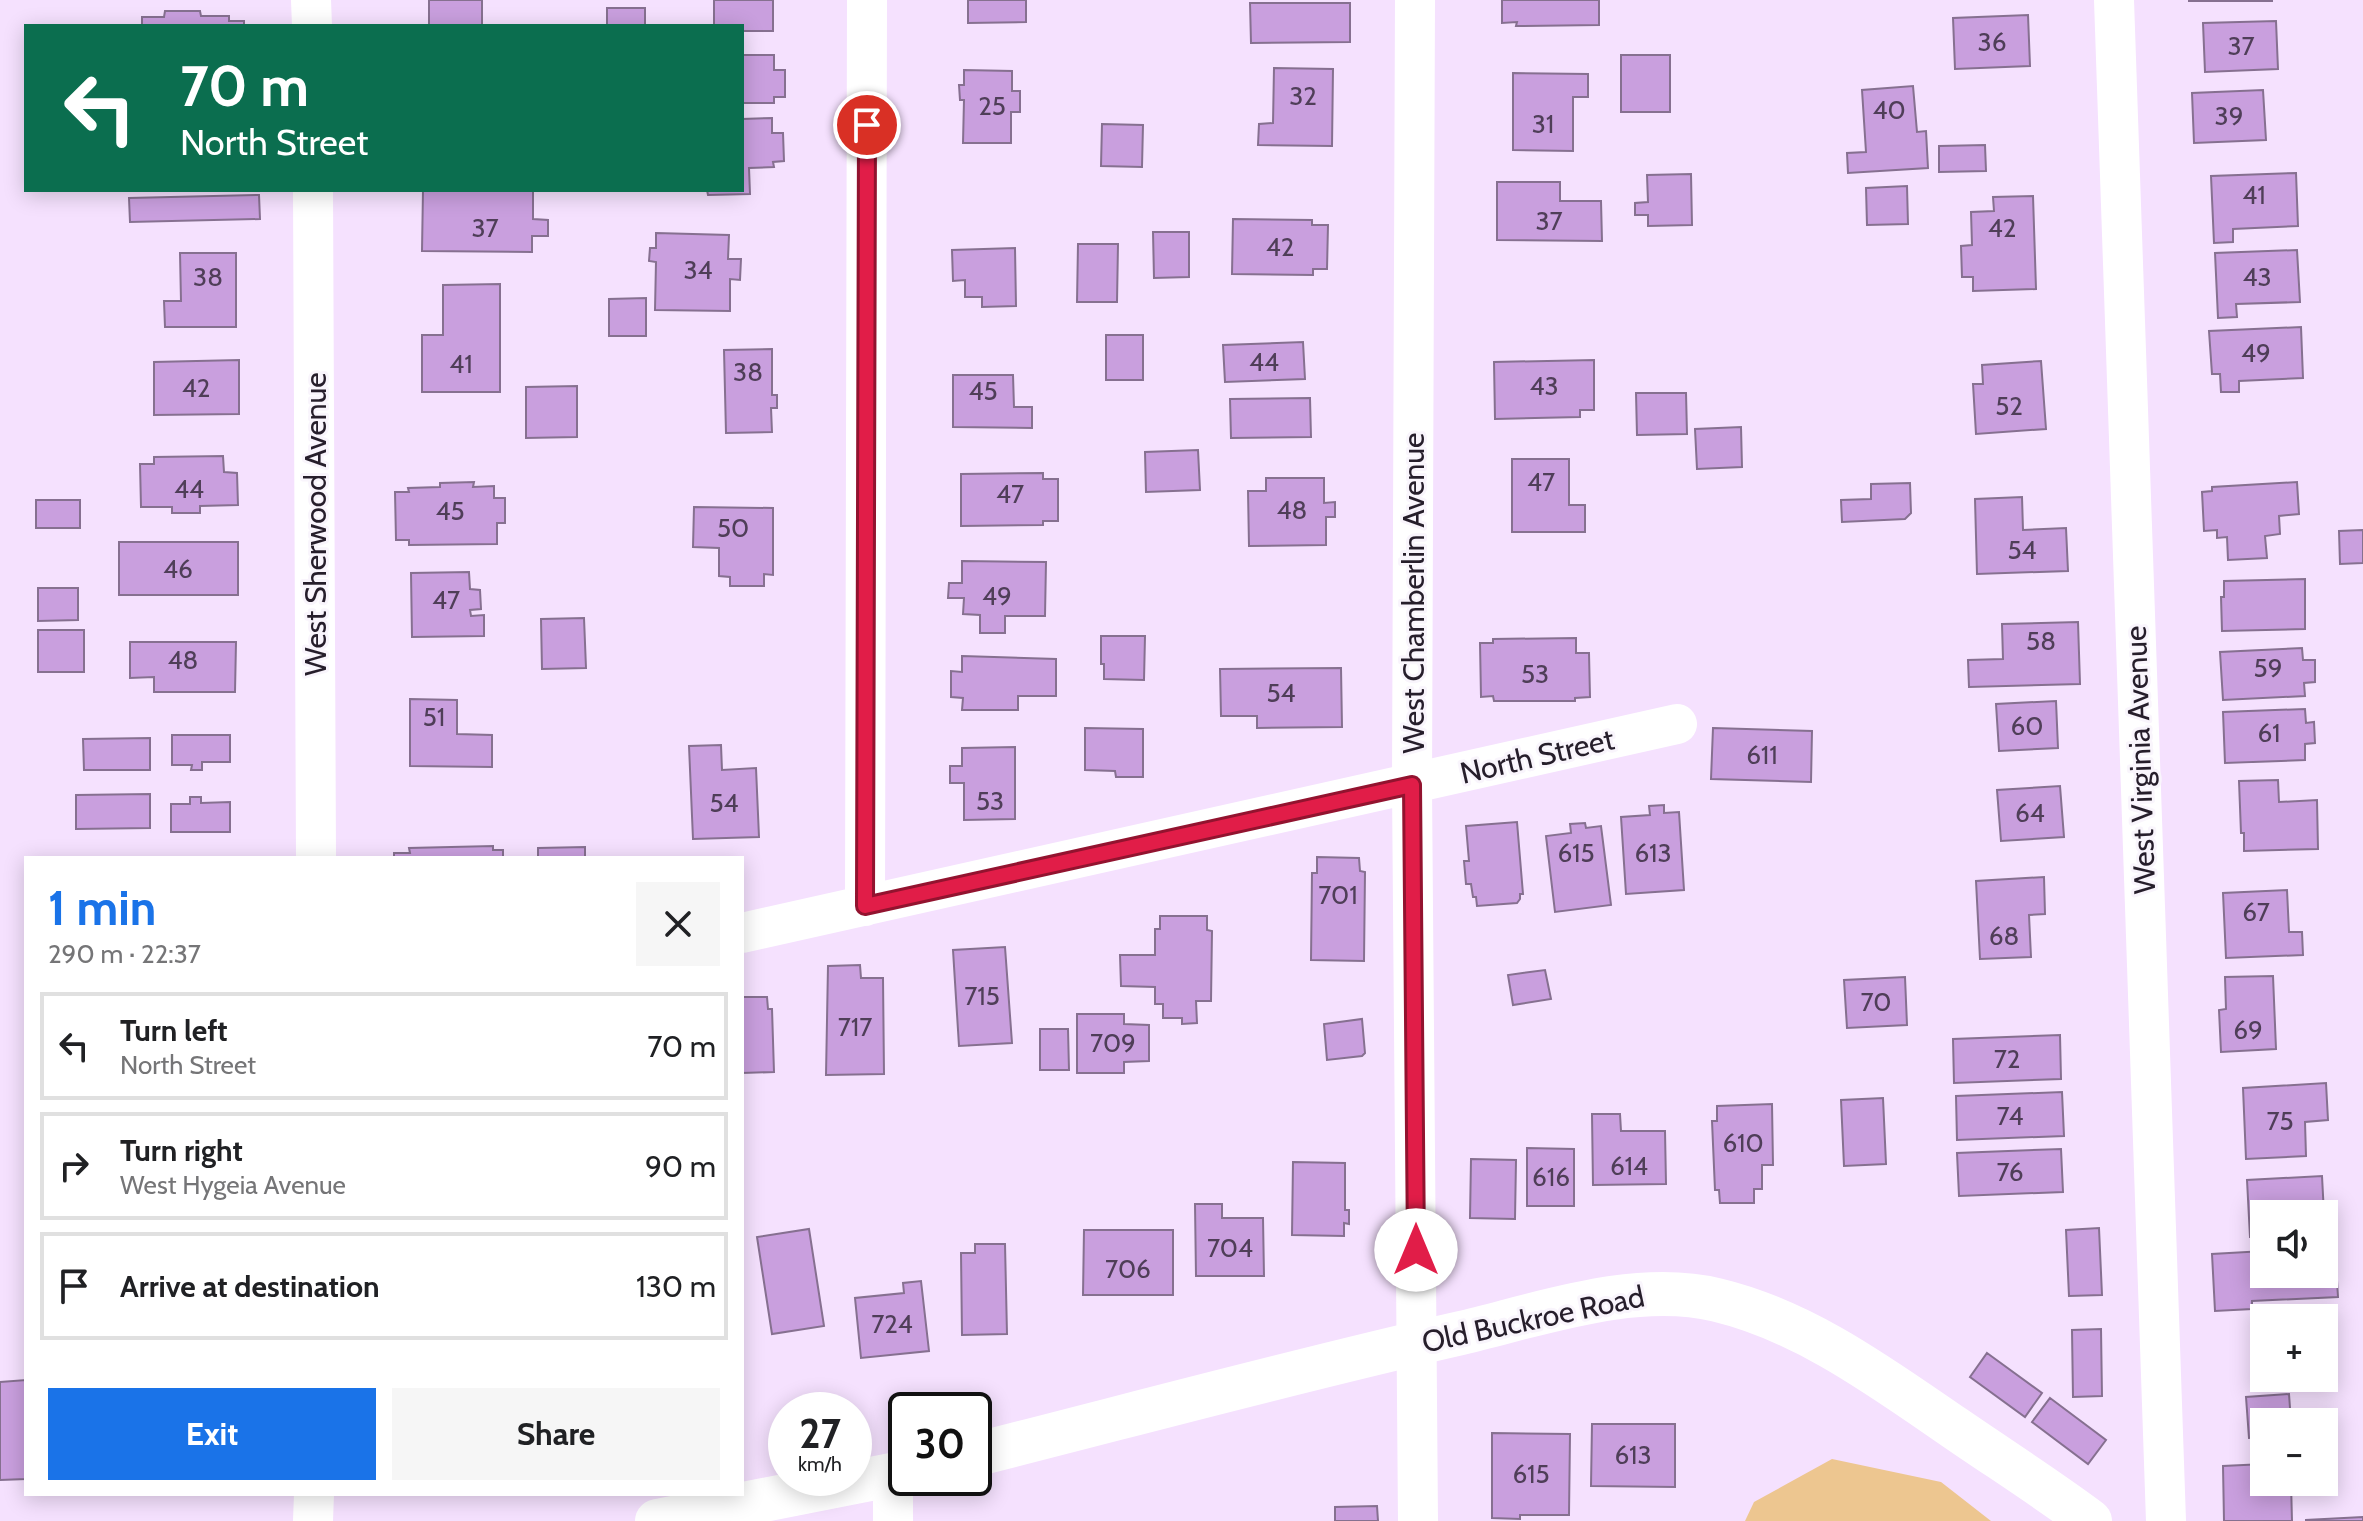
<!DOCTYPE html>
<html lang="en">
<head>
<meta charset="utf-8">
<style>
	:root { --surface:#fff; --page:#f6f6f6; --text:#202124; --muted:#757577; --line:#e0e0e0; --accent:#1a73e8 }
	body { margin:0; font-family:Cabin,sans-serif; background:var(--page); color:var(--text); height:100vh; display:flex; flex-direction:column; font-size:30px; white-space:nowrap }
	* { box-sizing:border-box; margin:0 }
	p { font-size:26px; color:var(--muted) }
	.icon { flex:none; width:44px; height:44px; fill:none; stroke:currentColor; stroke-width:2; stroke-linecap:round; stroke-linejoin:round }
	.map { position:relative; flex:1; overflow:hidden }
	.side { position:absolute; left:24px; top:856px; width:720px; height:640px; display:flex; flex-direction:column; background:var(--surface); border-radius:0px; box-shadow:0 4px 20px #0003 }
	.side>* { flex:none }
	.hud { position:absolute; left:24px; top:24px; width:720px; height:168px; border-radius:0px; box-shadow:0 4px 20px #0003; background:#0b6e4f; color:#fff; overflow:hidden }
	.fabs { position:absolute; left:2250px; top:1200px; display:grid; gap:16px }
	.fabs a { display:grid; place-items:center; width:88px; height:88px; border-radius:0px; background:var(--surface); box-shadow:0 4px 20px #0003; font-size:40px }
	.speed { position:absolute; left:768px; top:1392px; display:flex; gap:16px; font-size:40px; font-weight:700; text-align:center }
	.speed>* { display:grid; place-content:center; width:104px; height:104px; border-radius:50%; background:var(--surface); box-shadow:0 4px 20px #0003; line-height:1 }
	.speed small { font-size:20px; font-weight:400 }
	.speed .limit { border:4px solid #111; border-radius:12px; background:#fff; color:#111 }
	.pin { position:absolute; display:grid; place-items:center; width:68px; height:68px; color:#fff; margin:-34px; border:4px solid #fff; border-radius:50%; box-shadow:0 2px 8px #0007 }
	.me { position:absolute; width:88px; margin:-44px; rotate:0deg; stroke-linejoin:round; filter:drop-shadow(0 0 6px #0008) }
	.turn { display:flex; align-items:center; gap:28px; height:168px; padding:0 24px; font-size:36px }
	.turn .icon { width:104px; height:104px; stroke-width:2.5 }
	.turn b { display:block; font-size:56px; line-height:68px }
	.round { display:grid; place-items:center; flex:none; width:84px; height:84px; border-radius:0px; background:var(--page) }
	.summary { display:flex; align-items:center; justify-content:space-between; height:136px; padding:0 24px }
	h1 { font-size:48px; font-weight:700; line-height:60px; color:var(--accent) }
	.primary-button { display:flex; gap:16px; margin-top:auto; padding:16px 24px }
	.primary-button a { flex:1; height:92px; border-radius:0px; background:var(--accent); color:#fff; font-size:32px; font-weight:700; line-height:92px; text-align:center }
	.primary-button a+a { background:var(--page); color:var(--text) }
	ul { padding:0; list-style:none }
	li { display:flex; align-items:center; gap:24px; height:108px; margin:0 16px 12px; padding:0 8px; border:4px solid var(--line); border-radius:0px }
	li div { flex:1 }
	li b { display:block; font-size:30px }
	li em { font-style:normal }
	.map>svg:first-child { display:block }
	.green { fill:#edc690 }
	.building { fill:#c99fde; stroke:#867090; stroke-width:2 }
	.lines { fill:none; stroke-linecap:round; stroke-linejoin:round }
	.minor { stroke:#fff; stroke-width:40 }
	.tertiary { stroke:#fff; stroke-width:44 }
	.route-casing { stroke:#92132f; stroke-width:20 }
	.route { stroke:#e11d48; stroke-width:14 }
	.labels { text-anchor:middle; dominant-baseline:central; stroke-width:6; stroke-linejoin:round; paint-order:stroke }
	.number-label { font-size:26px; fill:#4f3e58 }
	.street-label { font-size:30px; fill:#261e2b; stroke:#f9f5fc }
</style>
</head>
<body>
<div class="map">
<svg width="2363" height="1521" viewBox="0 0 2363 1521">
	<rect width="100%" height="100%" fill="#f5e1fe"/>
	<path class="green" d="M1832,1459L1941,1482L1991,1521H1745L1754,1502Z"/>
	<path class="building" d="M429,0H482V26H429Z
		M714,0H773V31H742V26H714Z
		M968,0H1026V22L968,23Z
		M1502,0H1599V25L1516,26L1517,22L1502,23Z
		M2189,0H2272V1H2189Z
		M1250,3H1350V42L1251,43Z
		M607,8H645V26H607Z
		M165,11H200L201,16H229V21H244V26H142V17H164Z
		M2028,15L2030,66L1955,69L1953,18Z
		M2276,21L2278,69L2205,72L2203,23Z
		M742,55H774V70H785V97H774V103H742Z
		M1621,55H1670V112H1621Z
		M1274,68L1333,69L1332,146L1258,145L1259,124L1273,123Z
		M964,70L1012,71V91H1020V112H1011V143H963L964,100H960L959,85H964Z
		M1513,73L1588,74V97H1573V151L1513,150Z
		M1913,86L1917,132L1926,131L1928,168L1848,173L1847,153L1866,152L1862,90Z
		M2263,90L2266,140L2194,143L2192,93Z
		M772,118V133H783L784,161L773,162L774,167L749,168L750,194L708,195L707,190H742V119Z
		M1102,124L1143,125L1142,167L1101,166Z
		M1985,145L1986,171L1939,172V146Z
		M2296,173L2298,226L2233,229V242L2214,243L2211,176Z
		M1691,174L1692,225L1648,226V215H1635V203L1648,202L1647,175Z
		M1497,182H1560V201H1601L1602,241L1497,240Z
		M1907,186L1908,224L1867,225L1866,188Z
		M423,190H533V219L548,220V236H532V252L422,251Z
		M259,195L260,219L130,222L129,198Z
		M2033,196L2036,289L1973,291V277H1962L1961,246L1972,245L1971,212L1994,211L1993,197Z
		M1233,219L1312,220V225H1328L1327,269H1313V275L1232,274Z
		M1153,232H1189V277L1154,278Z
		M656,233L729,235L728,259H741L740,280L730,279V311L655,310L656,262L649,261L650,248H656Z
		M1078,244H1118L1117,302H1077Z
		M1015,248L1016,306L982,307V297H965V280L953,281L952,250Z
		M2297,250L2300,302L2236,304L2237,317L2218,318L2215,253Z
		M180,253H236V327H165L164,301H181Z
		M500,284V392H422V335H443V285Z
		M646,298V336H609V299Z
		M2301,327L2303,378L2239,381V392H2221L2220,374H2212L2209,331Z
		M1106,335H1143V380H1106Z
		M1303,342L1305,379L1225,382L1223,345Z
		M772,349V395H777V408H771L772,432L726,433L724,350Z
		M239,360V414L154,415V362Z
		M1594,360V410H1580V417L1495,419L1494,362Z
		M2041,361L2046,429L1976,434L1973,384H1983L1982,365Z
		M953,375H1013L1014,407H1032V428L953,427Z
		M577,386V437L526,438V387Z
		M1636,393H1686L1687,434L1637,435Z
		M1310,398L1311,437L1231,438L1230,399Z
		M1741,427L1742,467L1697,469L1695,429Z
		M1198,450L1200,490L1146,492L1145,452Z
		M223,456L224,472L237,473L238,505L200,506V513H172V507H141L140,464H154V457Z
		M1512,459H1569V505H1585V532H1512Z
		M1043,473V479H1058V521H1043V525L961,526V474Z
		M1266,478H1324V503L1335,502V517H1326V545L1249,546L1248,491H1266Z
		M474,482L473,487L494,486V498H505V523H497V544L409,545V540H396L395,492H409L408,488L440,487V483Z
		M2297,482L2299,514L2279,516L2280,534L2265,536L2267,558L2228,560L2227,537L2217,538V530L2204,531L2202,492L2212,491V487Z
		M1910,483L1911,513L1905,519L1842,522L1841,500L1871,499V484Z
		M2022,497L2023,530L2066,528L2068,571L1977,574L1975,499Z
		M36,500H80V528H36Z
		M694,507L773,508V575L764,574V586H730V577L719,576V548L693,547Z
		M2363,530V563L2340,564L2339,531Z
		M119,542H238V595H119Z
		M962,561L1046,562L1045,616H1005V633H980V615L963,614L964,598H948L949,583H962Z
		M469,572L470,589L480,590L481,609L470,610L471,616L484,615V636L412,637L411,573Z
		M2305,579V629L2222,631L2221,597H2224V581Z
		M38,588H78V620L38,621Z
		M584,618L586,668L542,669L541,619Z
		M2078,622L2080,684L1969,687L1968,660L2003,659L2002,624Z
		M38,630H84V672H38Z
		M1101,636H1145L1144,680L1104,679V664H1101Z
		M1576,638V653H1589L1590,697L1575,698V701H1494L1493,696L1481,697L1480,643H1493V639Z
		M130,642H236L235,692H154V677L130,678Z
		M2302,648L2303,660H2315V682L2304,683L2305,696L2223,700L2220,652Z
		M962,656L1056,659V696H1018V710H962L963,698L951,697V671L962,672Z
		M1341,668L1342,727L1257,728V716H1221L1220,669Z
		M410,699L457,700V734L492,735V767L410,766Z
		M2056,701L2058,748L1999,751L1996,704Z
		M2305,709L2306,723L2314,722L2315,743L2305,744V760L2225,763L2223,712Z
		M1085,728L1143,729V777H1116L1115,771L1085,770Z
		M1713,728L1812,731L1811,782L1711,779Z
		M172,735H230V762H202V770H191L192,765H172Z
		M150,738V770H84L83,739Z
		M721,745L722,770L756,768L759,837L693,839L689,746Z
		M1015,747V819L964,820V783H950V766H962V748Z
		M2278,780L2279,802L2317,800L2318,849L2244,851V833H2241L2239,781Z
		M2060,786L2064,837L2001,841L1997,790Z
		M150,794V828L76,829V795Z
		M190,797H201V803L230,802V832H171V804H190Z
		M1664,805V813L1679,812L1684,890L1626,894L1621,817L1650,815L1649,806Z
		M1517,822L1523,894H1520V899L1517,903L1477,906L1476,897H1473L1471,884H1466L1464,861H1469L1466,826Z
		M1585,823L1586,828L1601,826L1611,905L1555,912L1546,836L1571,833L1570,824Z
		M493,846V850H503V858H394V853H410L409,848Z
		M585,847V858H538V848Z
		M1317,857L1359,858L1360,871L1365,872L1364,961L1311,960L1312,873H1317Z
		M2044,877L2045,914L2029,915L2031,957L1980,959L1976,881Z
		M2287,890L2289,932H2302L2303,955L2226,958L2223,893Z
		M1160,916H1207V930L1212,931L1211,1001H1196L1197,1023L1182,1024V1018H1163V1004H1155V987L1121,986L1120,955H1155V929H1160Z
		M1005,947L1012,1043L959,1046L953,950Z
		M860,965L861,978H883L884,1074L826,1075L828,966Z
		M1545,970L1551,999L1513,1005L1508,975Z
		M2273,976L2276,1049L2221,1052L2219,1010L2226,1009L2225,977Z
		M1905,977L1907,1025L1847,1028L1844,980Z
		M742,997H767L768,1009H772L774,1072L742,1073Z
		M1077,1014H1124V1024L1149,1025V1061L1124,1062V1073H1077Z
		M1362,1019L1365,1053L1362,1056L1327,1060L1324,1024Z
		M1040,1029H1068L1069,1070H1040Z
		M2060,1035L2061,1079L1954,1083L1953,1039Z
		M2326,1083L2328,1120L2305,1122L2306,1156L2246,1159L2243,1088Z
		M2062,1092L2064,1136L1957,1140L1956,1096Z
		M1883,1098L1886,1164L1844,1166L1841,1100Z
		M1772,1104L1773,1165H1762V1189H1754V1203H1720L1719,1190H1715L1712,1121H1717V1106Z
		M1592,1114H1620L1621,1131H1665L1666,1184L1593,1185Z
		M1527,1148L1574,1149V1206H1527Z
		M2061,1149L2063,1192L1959,1196L1957,1153Z
		M1471,1159L1516,1160L1515,1219L1470,1218Z
		M1293,1162L1345,1163V1210H1349V1224L1344,1223V1236L1292,1235Z
		M2322,1176L2324,1214H2264V1236L2250,1237L2247,1180Z
		M1195,1204H1222V1218H1263L1264,1276H1196Z
		M2099,1228L2102,1295L2069,1296L2066,1230Z
		M809,1229L824,1326L772,1334L757,1237Z
		M1084,1230H1173V1295H1083Z
		M975,1244H1005L1007,1334L962,1335L961,1253H975Z
		M2335,1248L2338,1297L2252,1301V1309L2215,1311L2212,1254L2264,1251V1274H2324V1249Z
		M921,1281L929,1351L861,1358L855,1298L904,1293L903,1283Z
		M2101,1329L2102,1396L2073,1397L2072,1330Z
		M2264,1335V1375L2257,1376L2254,1336Z
		M1987,1353L2042,1393L2025,1417L1970,1377Z
		M26,1380V1479L0,1480V1382Z
		M2289,1394L2291,1422H2264V1437L2249,1438L2246,1397Z
		M2050,1398L2106,1440L2088,1464L2032,1422Z
		M1592,1424H1675V1487L1591,1486Z
		M1492,1433L1570,1434L1569,1515H1520V1519L1492,1518Z
		M2264,1464V1482H2291L2292,1521H2224L2223,1466Z
		M1377,1506L1378,1521H1335V1507Z
		M2363,1517V1521H2306V1520Z"/>
	<g class="lines">
		<path class="minor" d="M311,0L312,26
			M1415,0L1412,785L1418,1521
			M2114,0L2166,1521
			M313,190L316,858
			M865,906L867,0
			M742,933L1677,724
			M313,1521L314,1494
			M893,1521V1475"/>
		<path class="tertiary" d="M974,1455C1136,1414 1298,1370 1461,1333C1541,1314 1636,1280 1717,1300C1805,1321 1882,1378 1955,1428C2000,1459 2046,1488 2090,1521
			M657,1521L906,1472"/>
	</g>
	<g class="lines">
		<defs>
			<path id="route" d="M867,125L865,906L1412,785L1416,1250"/>
		</defs>
		<use href="#route" class="route-casing"/>
		<use href="#route" class="route"/>
	</g>
	<g class="labels">
		<g class="number-label">
			<text x="1992" y="42">36</text>
			<text x="2241" y="46">37</text>
			<text x="1303" y="96">32</text>
			<text x="992" y="106">25</text>
			<text x="1889" y="110">40</text>
			<text x="2229" y="116">39</text>
			<text x="1543" y="124">31</text>
			<text x="2254" y="195">41</text>
			<text x="1549" y="221">37</text>
			<text x="485" y="228">37</text>
			<text x="2002" y="228">42</text>
			<text x="1280" y="247">42</text>
			<text x="698" y="270">34</text>
			<text x="208" y="277">38</text>
			<text x="2257" y="277">43</text>
			<text x="2256" y="353">49</text>
			<text x="1264" y="362">44</text>
			<text x="461" y="364">41</text>
			<text x="748" y="372">38</text>
			<text x="1544" y="386">43</text>
			<text x="196" y="388">42</text>
			<text x="983" y="391">45</text>
			<text x="2009" y="406">52</text>
			<text x="1541" y="482">47</text>
			<text x="189" y="489">44</text>
			<text x="1010" y="494">47</text>
			<text x="1292" y="510">48</text>
			<text x="450" y="511">45</text>
			<text x="733" y="528">50</text>
			<text x="2022" y="550">54</text>
			<text x="178" y="569">46</text>
			<text x="997" y="596">49</text>
			<text x="446" y="600">47</text>
			<text x="2041" y="641">58</text>
			<text x="183" y="660">48</text>
			<text x="2268" y="668">59</text>
			<text x="1535" y="674">53</text>
			<text x="1281" y="693">54</text>
			<text x="434" y="717">51</text>
			<text x="2027" y="726">60</text>
			<text x="2269" y="733">61</text>
			<text x="1762" y="755">611</text>
			<text x="990" y="801">53</text>
			<text x="724" y="803">54</text>
			<text x="2030" y="813">64</text>
			<text x="1576" y="853">615</text>
			<text x="1653" y="853">613</text>
			<text x="1338" y="895">701</text>
			<text x="2256" y="912">67</text>
			<text x="2004" y="936">68</text>
			<text x="982" y="996">715</text>
			<text x="1876" y="1002">70</text>
			<text x="855" y="1027">717</text>
			<text x="2248" y="1030">69</text>
			<text x="1113" y="1043">709</text>
			<text x="2007" y="1059">72</text>
			<text x="2010" y="1116">74</text>
			<text x="2280" y="1121">75</text>
			<text x="1743" y="1143">610</text>
			<text x="1629" y="1166">614</text>
			<text x="2010" y="1172">76</text>
			<text x="1551" y="1177">616</text>
			<text x="1230" y="1248">704</text>
			<text x="1128" y="1269">706</text>
			<text x="892" y="1324">724</text>
			<text x="1633" y="1455">613</text>
			<text x="1531" y="1474">615</text>
		</g>
		<g class="street-label">
			<text transform="translate(315 524) rotate(-90)">West Sherwood Avenue</text>
			<text transform="translate(1413 593) rotate(-90)">West Chamberlin Avenue</text>
			<text transform="translate(1537 756) rotate(-13)">North Street</text>
			<text transform="translate(2140 760) rotate(-92)">West Virginia Avenue</text>
			<text transform="translate(1533 1319) rotate(-12)">Old Buckroe Road</text>
		</g>
	</g>
</svg>
<div class="fabs">
<a><svg class="icon" aria-label="sound" viewBox="0 0 24 24"><path d="M4 9h4l5-4v14l-5-4H4zM17 9q2 3 0 6"/></svg></a>
<a>+</a>
<a>−</a>
</div>
<div class="speed"><div>27<small>km/h</small></div><div class="limit">30</div></div>
<div class="pin" style="left:867px;top:125px;background:#d93025"><svg class="icon" aria-label="arrive" viewBox="0 0 24 24"><path d="M6 21V4h12l-3 4 3 4H6"/></svg></div>
<svg class="me" style="left:1416px;top:1250px" viewBox="-20 -20 40 40"><circle r="19" fill="#fff"/><path d="M0-13L10 11 0 6-10 11z" fill="#e11d48"/></svg>
<div class="hud">
<div class="turn"><svg class="icon" aria-label="left" viewBox="0 0 24 24"><path d="M17 20v-9H6M10 6l-5 5 5 5"/></svg><div><b>70 m</b>North Street</div></div>
</div>
<section class="side">
<div class="summary"><div><h1>1 min</h1><p>290 m · 22:37</p></div><a class="round"><svg class="icon" aria-label="close" viewBox="0 0 24 24"><path d="M6 6l12 12M18 6L6 18"/></svg></a></div>
<ul>
<li><svg class="icon" aria-label="left" viewBox="0 0 24 24"><path d="M17 20v-9H6M10 6l-5 5 5 5"/></svg><div><b>Turn left</b><p>North Street</p></div><em>70 m</em></li>
<li><svg class="icon" aria-label="right" viewBox="0 0 24 24"><path d="M7 20v-9h11M14 6l5 5-5 5"/></svg><div><b>Turn right</b><p>West Hygeia Avenue</p></div><em>90 m</em></li>
<li><svg class="icon" aria-label="arrive" viewBox="0 0 24 24"><path d="M6 21V4h12l-3 4 3 4H6"/></svg><div><b>Arrive at destination</b></div><em>130 m</em></li>
</ul>
<div class="primary-button"><a>Exit</a><a>Share</a></div>
</section>
</div>
</body>
</html>
